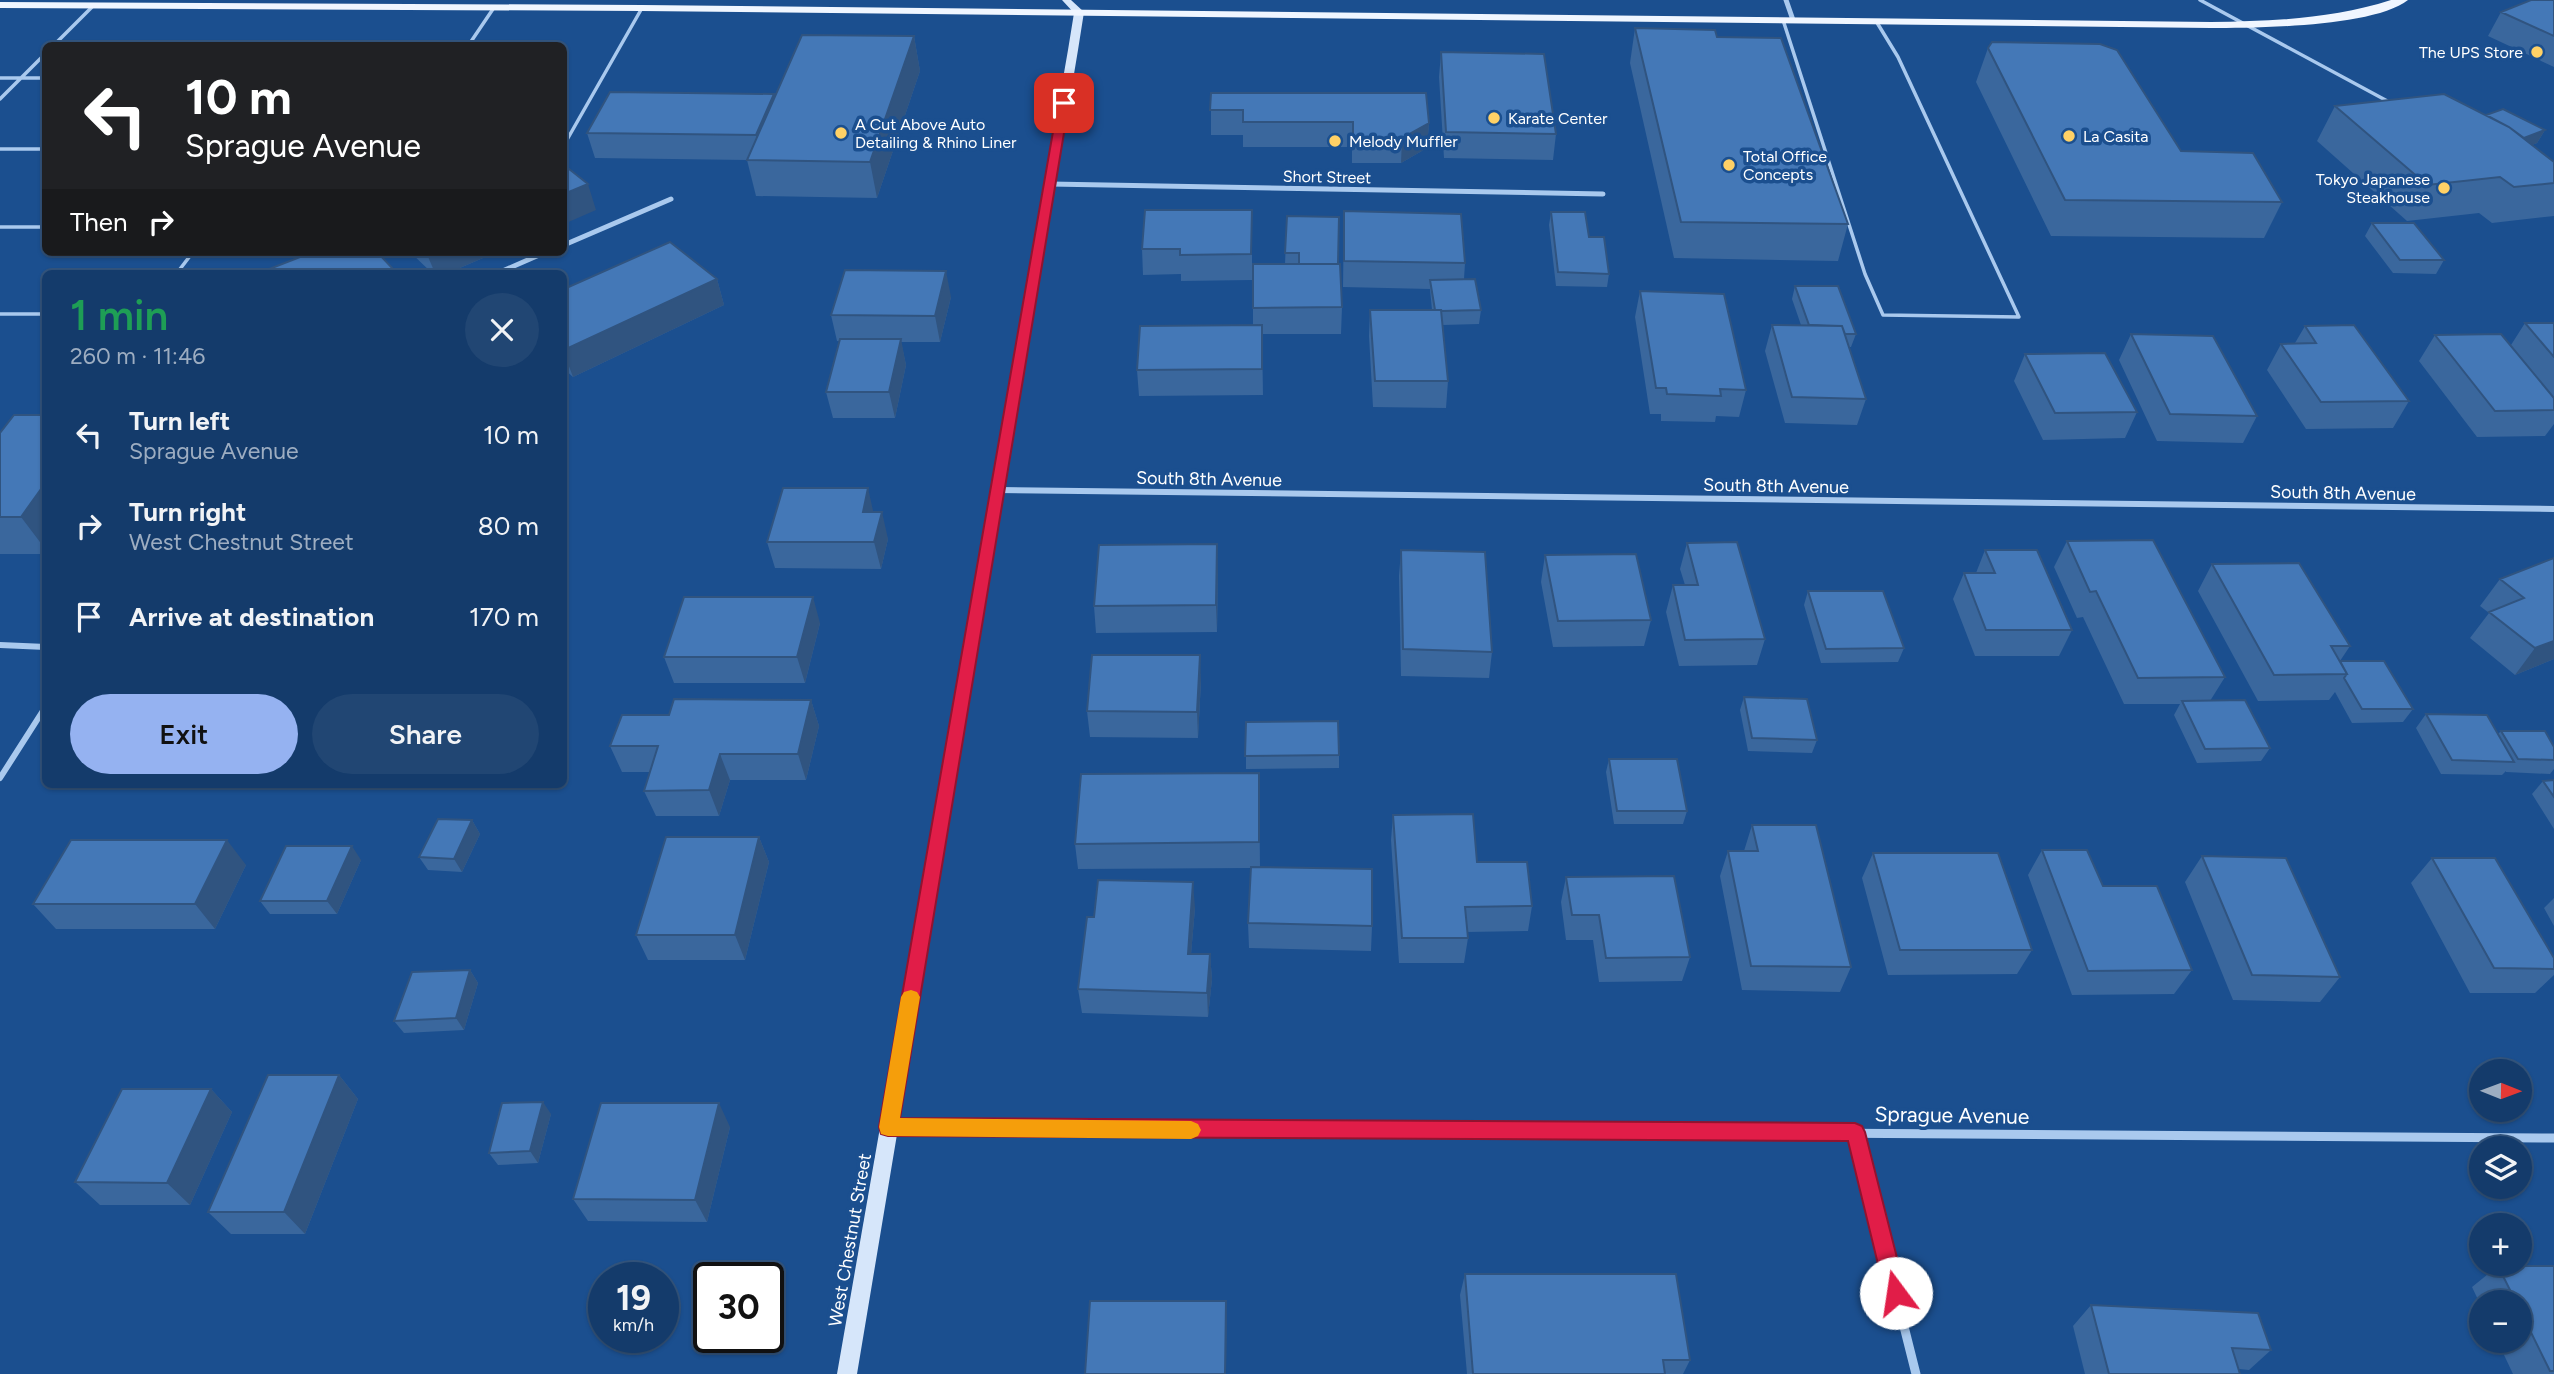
<!DOCTYPE html>
<html lang="en">
<head>
<meta charset="utf-8">
<style>
	:root { --surface:#143b6b; --page:#214673; --text:#f1f3f6; --muted:#9dadc1; --line:#33557e; --accent:#95b2f1 }
	body { margin:0; font-family:Figtree,sans-serif; background:var(--page); color:var(--text); height:100vh; display:flex; flex-direction:column; font-size:26px; white-space:nowrap }
	* { box-sizing:border-box; margin:0 }
	p { font-size:23px; color:var(--muted) }
	.icon { flex:none; width:38px; height:38px; fill:none; stroke:currentColor; stroke-width:2; stroke-linecap:round; stroke-linejoin:round }
	.map { position:relative; flex:1; overflow:hidden }
	.drawer { position:absolute; left:42px; top:270px; width:525px; height:518px; display:flex; flex-direction:column; background:var(--surface); border-radius:10px; box-shadow:0 2px 5px #0004,0 0 0 2px var(--line) }
	.drawer>* { flex:none }
	.hud { position:absolute; left:42px; top:42px; width:525px; height:214px; border-radius:10px; box-shadow:0 2px 5px #0004,0 0 0 2px var(--line); background:#202124; color:#fff; overflow:hidden }
	.needle { width:46px; rotate:91deg }
	.tools { position:absolute; left:2469px; top:1059px; display:grid; gap:14px }
	.tools a { display:grid; place-items:center; width:63px; height:63px; border-radius:50%; background:var(--surface); box-shadow:0 2px 5px #0004,0 0 0 2px var(--line); font-size:35px }
	.speed { position:absolute; left:588px; top:1262px; display:flex; gap:14px; font-size:35px; font-weight:700; text-align:center }
	.speed>* { display:grid; place-content:center; width:91px; height:91px; border-radius:50%; background:var(--surface); box-shadow:0 2px 5px #0004,0 0 0 2px var(--line); line-height:1 }
	.speed small { font-size:18px; font-weight:400 }
	.speed .limit { border:4px solid #111; border-radius:10px; background:#fff; color:#111 }
	.pin { position:absolute; display:grid; place-items:center; width:60px; height:60px; color:#fff; margin:-30px; border-radius:14px; box-shadow:0 4px 10px #0006 }
	.me { position:absolute; width:77px; margin:-38px; rotate:346deg; stroke-linejoin:round; filter:drop-shadow(0 0 5px #0008) }
	.turn { display:flex; align-items:center; gap:24px; height:147px; padding:0 28px; font-size:32px }
	.turn .icon { width:91px; height:91px; stroke-width:2.5 }
	.turn b { display:block; font-size:49px; line-height:60px }
	.then { display:flex; align-items:center; height:66px; padding:0 28px; background:#0003; gap:14px; font-size:26px }
	.round { display:grid; place-items:center; flex:none; width:74px; height:74px; border-radius:37px; background:var(--page) }
	.summary { display:flex; align-items:center; justify-content:space-between; height:119px; padding:0 28px }
	h1 { font-size:42px; font-weight:600; line-height:52px; color:#1e9e55 }
	.action { display:flex; gap:14px; margin-top:auto; padding:14px 28px }
	.action a { flex:1; height:80px; border-radius:42px; background:var(--accent); color:#111; font-size:28px; font-weight:600; line-height:80px; text-align:center }
	.action a+a { background:var(--page); color:var(--text) }
	ul { padding:0; list-style:none }
	li { display:flex; align-items:center; gap:21px; height:91px; padding:0 28px }
	li div { flex:1 }
	li b { display:block; font-size:26px }
	li em { font-style:normal }
	.map>svg:first-child { display:block }
	.lines { fill:none; stroke-linecap:round; stroke-linejoin:round }
	.lane { stroke:#a9c9ee; stroke-width:3.5 }
	.street-far2 { stroke:#a9c9ee; stroke-width:5 }
	.street-far1 { stroke:#a9c9ee; stroke-width:6 }
	.street { stroke:#a9c9ee; stroke-width:9 }
	.secondary { fill:#d6e6fa; fill-rule:evenodd }
	.primary { fill:#f0f6ff; fill-rule:evenodd }
	.wall { fill:#3a679d }
	.shaded-wall { fill:#305480 }
	.building { fill:#4478b7; stroke:#305480; stroke-width:2 }
	.route { fill:#e11d48; stroke:#92132f; stroke-width:2 }
	.slow { fill:#f59e0b }
	.poi-dot { fill:#ffd166; stroke:#1b4f8f; stroke-width:2.5 }
	.labels { text-anchor:middle; dominant-baseline:central; stroke-width:7; stroke-linejoin:round; paint-order:stroke }
	.far-poi-label { font-size:16px; fill:#fff; stroke:#1b4f8f; text-anchor:start }
	.far-street-label { font-size:16px; fill:#fff; stroke:#1b4f8f }
	.street-label { font-size:18px; fill:#fff; stroke:#1b4f8f }
	.near-street-label { font-size:21px; fill:#fff; stroke:#1b4f8f }
</style>
</head>
<body>
<div class="map">
<svg width="2554" height="1374" viewBox="0 0 2554 1374">
	<rect width="100%" height="100%" fill="#1b4f8f"/>
	<g class="lines">
		<path class="lane" d="M2200,0L2391,103
			M1783,20L1865,274L1883,315L2019,317L1898,57L1876,21
			M53,46L93,6
			M468,46L493,9
			M0,78H46
			M0,99L46,53
			M564,145L642,8
			M0,149H46
			M0,227H46
			M177,273L193,252
			M0,314H46"/>
		<path class="street-far2" d="M1786,0L1793,20
			M1050,184L1603,194
			M564,245L671,199
			M498,273L546,252"/>
		<path class="street-far1" d="M998,490L2554,509
			M0,645L46,647
			M0,778L46,706"/>
		<path class="street" d="M889,1127L2554,1138
			M1855,1132L1916,1374"/>
		<path class="secondary" d="M1062,0H1071L1084,12L1078,50L857,1374H837L1068,50L1074,13Z"/>
		<path class="primary" d="M2391,0H2408C2374,27 2256,28 2211,28L642,11L0,8V2L642,5L2211,22C2272,21 2332,19 2391,0Z"/>
	</g>
	<path class="wall" d="M2554,0V67L2488,36L2501,12Z
		M1635,28L1717,37L1848,224L1838,261L1674,258L1630,63Z
		M914,36L920,71L877,198L756,196L747,160L595,158L587,133L774,94L775,97Z
		M1988,48L2181,151L2282,202L2264,238L2051,236L1976,82Z
		M1441,52L1556,134L1553,160L1444,158L1439,77Z
		M1211,93L1429,123L1427,148L1401,163H1352V147H1243V135H1211Z
		M2335,106L2486,115L2545,130L2537,143L2532,145L2554,162V216L2492,223L2479,213L2407,221L2317,141Z
		M1344,211L1465,263L1464,279L1481,310L1479,324L1443,325L1448,381L1446,408L1373,407L1369,336L1370,310H1432L1430,289L1343,287Z
		M1551,212L1589,237L1609,274L1607,287L1556,286L1549,225Z
		M1287,216L1338,264L1342,307L1341,334H1262L1263,395L1139,396L1137,370L1253,325V264H1285Z
		M2372,223L2444,260L2436,274L2393,273L2365,236Z
		M1252,235V280L1181,281V274L1143,275L1142,249Z
		M410,252H497L448,273H432Z
		M717,279L724,305L573,377L564,369V289Z
		M1795,286L1856,334L1851,347H1849L1866,399L1857,425L1785,423L1765,351L1772,325H1801L1792,299Z
		M1640,291L1746,390L1739,417L1716,416L1715,422L1661,421V414H1650L1635,317Z
		M951,297L940,342H901L906,365L895,418H833L826,392L839,341H837L831,315Z
		M2525,323H2554V424L2545,436L2477,437L2419,361L2435,335L2511,345Z
		M2305,326L2409,401L2393,428L2306,429L2267,370L2281,344L2295,343Z
		M2131,334L2257,416L2243,443L2157,441L2119,360Z
		M2025,354L2137,412L2125,438L2043,440L2014,381Z
		M46,415V554H0V433Z
		M874,512L888,539L881,569L775,568L767,542Z
		M2067,541L2225,677L2210,701L2270,748L2261,761L2197,763L2174,715L2180,704H2124L2083,617L2077,618L2054,567Z
		M1687,543L1765,639L1757,665L1679,666L1666,612L1673,585H1685L1680,569Z
		M1401,550L1492,652L1489,678L1401,676L1399,576Z
		M1985,550L2072,630L2059,656H1975L1953,599L1964,573H1976Z
		M1545,555L1651,620L1644,646L1553,647L1541,582Z
		M2554,558V659L2515,675L2470,638L2489,613L2480,606L2500,579Z
		M2212,564L2350,646L2340,661L2413,709L2403,722L2352,723L2335,692L2329,700L2258,701L2198,591Z
		M1218,571L1217,632L1096,633L1094,606Z
		M1808,591L1904,648L1898,662L1821,663L1804,605Z
		M820,623L805,683H674L664,657Z
		M1201,681L1198,738L1090,737L1087,711Z
		M1744,697L1817,740L1812,753L1748,751L1740,710Z
		M811,700L819,726L806,780H730L719,816H656L644,791L650,772H622L610,746L669,715Z
		M2426,714L2498,734L2501,731L2554,747V769L2550,774L2506,772V771L2502,775L2441,774L2416,728Z
		M1246,722L1339,755V768L1246,769Z
		M1609,759L1687,811L1683,824H1614L1606,772Z
		M1259,773L1260,867L1372,926L1371,951L1249,948L1248,923L1251,868L1078,869L1075,844Z
		M2554,780V829L2532,794L2543,781Z
		M1393,815L1477,862L1532,906L1528,931L1467,932L1468,938L1464,963H1399L1391,840Z
		M472,820L480,834L462,872L428,870L419,857Z
		M1752,825L1851,967L1840,992L1742,990L1720,876L1728,851H1744Z
		M759,837L769,862L745,960H648L636,935Z
		M2042,850L2103,886L2192,970L2174,994L2072,995L2028,875Z
		M1873,853L2032,950L2017,974L1888,975L1862,878Z
		M2202,856L2340,977L2320,1002L2233,1000L2185,882Z
		M2432,858L2554,958V975L2535,993H2470L2411,883Z
		M361,860L337,914H270L260,901Z
		M246,865L215,929H56L33,904Z
		M1566,877L1690,957L1682,981L1599,982L1593,940H1566L1561,902Z
		M2554,898V926L2544,908Z
		M1195,908L1191,954H1210L1212,979L1208,1017L1082,1013L1078,989L1094,917Z
		M470,970L478,983L464,1030L404,1033L394,1021Z
		M339,1075L358,1099L305,1234H231L208,1212Z
		M211,1089L232,1112L190,1205H100L75,1182Z
		M551,1114L538,1163L498,1165L489,1153Z
		M730,1127L707,1222L588,1221L573,1199Z
		M2498,1266H2554V1374H2513L2497,1340H2520V1302H2482V1308L2472,1287Z
		M1465,1274L1690,1360L1683,1374H1467L1460,1295Z
		M2091,1305L2271,1350L2249,1370L2239,1369L2240,1374H2085L2073,1326Z"/>
	<path class="shaded-wall" d="M914,36L920,71L877,198L870,162Z
		M774,94L780,119L763,161L756,135Z
		M1429,123L1427,148L1401,163L1402,138Z
		M2545,130L2537,143L2507,155L2515,142Z
		M588,184L596,210L564,224V194Z
		M426,252H497L448,273H435Z
		M946,271L951,297L940,342L935,316Z
		M717,279L724,305L573,377L564,353V350Z
		M901,339L906,365L895,418L889,392Z
		M46,482V550L21,517Z
		M868,488L874,515L863,512Z
		M882,512L888,539L881,569L874,542Z
		M1217,544L1218,571L1217,632L1216,605Z
		M813,597L820,623L805,683L797,657Z
		M2554,641V659L2515,675L2535,648Z
		M1200,655L1201,681L1198,738L1197,712Z
		M811,700L819,726L806,780L798,754Z
		M720,754L730,780L719,816L709,790Z
		M472,820L480,834L462,872L454,859Z
		M759,837L769,862L745,960L735,935Z
		M227,840L246,865L215,929L195,904Z
		M352,846L361,860L337,914L327,901Z
		M1193,882L1195,908L1189,978L1188,954Z
		M1210,954L1212,979L1208,1017L1207,993Z
		M470,970L478,983L464,1030L456,1018Z
		M339,1075L358,1099L305,1234L284,1212Z
		M211,1089L232,1112L190,1205L167,1183Z
		M543,1102L551,1114L538,1163L530,1151Z
		M719,1103L730,1127L707,1222L695,1200Z
		M1226,1301L1227,1322L1226,1374H1225Z"/>
	<path class="building" d="M2531,0H2554V36L2501,12Z
		M1635,28L1715,30L1717,37L1781,38L1848,224L1681,222Z
		M802,35L914,36L870,162L747,160Z
		M1992,42L2100,44L2117,50L2181,151L2253,153L2282,202L2065,200L1988,48Z
		M1441,52L1544,54L1556,134L1446,132Z
		M610,92L774,94L756,135L587,133Z
		M1211,93H1426L1429,123L1402,138L1353,137V122H1243V110H1210Z
		M2444,94L2509,127L2554,162V183L2514,187L2500,177L2427,185L2335,106Z
		M2503,109L2545,130L2524,138L2509,127L2486,115Z
		M564,165L588,184L564,194Z
		M1145,210H1252L1251,254L1180,255V249H1142Z
		M1344,211L1461,214L1465,263L1344,261Z
		M1551,212H1585L1589,237H1604L1609,274L1558,272Z
		M1287,216L1339,217L1338,264H1299V253H1285Z
		M2372,223H2414L2444,260H2400Z
		M670,242L717,279L564,350V289Z
		M313,252H377L395,271L390,273H259Z
		M1253,264H1340L1342,307L1253,308Z
		M845,270L946,271L935,316L831,315Z
		M1475,279L1481,310L1442,311L1441,310H1435L1430,280Z
		M1795,286H1838L1856,334H1845L1842,326L1809,325Z
		M1640,291L1724,294L1746,390L1720,389L1721,396L1667,394L1666,388H1656Z
		M1370,310H1441L1448,381H1375Z
		M2525,323H2554V357Z
		M1262,325V369L1137,370L1140,326Z
		M1772,325L1842,326L1866,399L1792,397Z
		M2354,325L2409,401L2321,402L2281,344L2316,343L2305,326Z
		M2131,334L2213,336L2257,416L2170,414Z
		M2501,334L2554,398V410L2495,411L2435,335Z
		M840,339H901L889,392H826Z
		M2105,353L2137,412L2055,413L2025,354Z
		M14,415H46V482L21,517H0V433Z
		M783,488H868L863,512H882L874,542H767Z
		M2153,540L2225,677L2138,678L2096,591L2090,592L2067,541Z
		M1737,542L1765,639L1685,640L1673,585H1698L1687,543Z
		M1217,544L1216,605L1094,606L1099,545Z
		M1401,550L1485,552L1492,652L1403,649Z
		M1985,550H2037L2072,630H1986L1964,573H1995Z
		M1636,554L1651,620L1558,621L1545,555Z
		M2554,558V641L2535,648L2489,612L2524,598L2500,579Z
		M2299,563L2350,646H2331L2347,674L2274,675L2212,564Z
		M1808,591H1883L1904,648L1826,649Z
		M684,597H813L797,657H664Z
		M1092,655H1200L1197,712L1087,711Z
		M2340,661H2384L2413,709H2362L2344,678L2347,674Z
		M1744,697L1807,699L1817,740L1752,738Z
		M674,699L811,700L798,754H720L709,790L644,791L658,746H610L622,715H669Z
		M2245,700L2270,748L2205,749L2182,701Z
		M2426,714L2487,715L2514,762L2452,760Z
		M1338,721L1339,755L1245,756L1246,722Z
		M2501,731H2545L2554,747V760L2518,759Z
		M1609,759H1677L1687,811H1617Z
		M1259,773V842L1075,844L1081,774Z
		M2554,780V797L2543,781Z
		M1473,814L1477,862H1527L1532,906L1465,907L1468,938H1402L1393,815Z
		M438,819L472,820L454,859L419,857Z
		M1752,825H1816L1851,967L1751,966L1728,851H1758Z
		M666,837H759L735,935H636Z
		M71,840H227L195,904H33Z
		M286,846H352L327,901H260Z
		M2042,850H2087L2103,886H2157L2192,970L2088,971Z
		M1873,853H1998L2032,950H1900Z
		M2202,856L2286,858L2340,977L2252,975Z
		M2432,858H2495L2554,958V969L2494,968Z
		M1251,867L1372,869V926L1248,923Z
		M1674,876L1690,957L1606,958L1599,915H1572L1566,877Z
		M1098,880L1193,882L1188,954H1210L1207,993L1078,989L1087,917H1094Z
		M470,970L456,1018L394,1021L412,972Z
		M268,1075H339L284,1212H208Z
		M122,1089H211L167,1183L75,1182Z
		M543,1102L530,1151L489,1153L502,1103Z
		M601,1103H719L695,1200L573,1199Z
		M2498,1266H2554V1371H2550L2520,1310V1302H2516Z
		M1465,1274H1676L1690,1360H1663L1665,1374H1473Z
		M1090,1301H1226L1225,1374H1085Z
		M2091,1305L2258,1313L2271,1350L2232,1348L2240,1374H2109Z"/>
	<path class="route" d="M1064,100L1069,103L900,1118L1855,1123L1862,1126L1865,1132L1906,1293L1903,1301L1896,1304L1888,1301L1885,1293L1848,1141L888,1136L881,1134L879,1127L1058,103Z"/>
	<path class="slow" d="M911,990L917,992L920,997L900,1118L1191,1121L1198,1124L1201,1130L1198,1136L1191,1139L888,1136L881,1134L879,1127L901,997L904,992Z"/>
	<g class="poi-dot">
		<circle cx="2537" cy="52" r="7"/>
		<circle cx="1494" cy="118" r="7"/>
		<circle cx="841" cy="133" r="7"/>
		<circle cx="2069" cy="136" r="7"/>
		<circle cx="1335" cy="141" r="7"/>
		<circle cx="1729" cy="165" r="7"/>
		<circle cx="2444" cy="188" r="7"/>
	</g>
	<g class="labels">
		<g class="far-poi-label">
			<text x="2523" y="52" text-anchor="end">The UPS Store</text>
			<text x="1508" y="118">Karate Center</text>
			<text x="855" y="124">A Cut Above Auto<tspan x="855" dy="18">Detailing &amp; Rhino Liner</tspan></text>
			<text x="2083" y="136">La Casita</text>
			<text x="1349" y="141">Melody Muffler</text>
			<text x="1743" y="156">Total Office<tspan x="1743" dy="18">Concepts</tspan></text>
			<text x="2430" y="179" text-anchor="end">Tokyo Japanese<tspan x="2430" dy="18">Steakhouse</tspan></text>
		</g>
		<g class="far-street-label">
			<text transform="translate(1327 177) rotate(1)">Short Street</text>
		</g>
		<g class="street-label">
			<text transform="translate(1209 479) rotate(1)">South 8th Avenue</text>
			<text transform="translate(1776 486) rotate(1)">South 8th Avenue</text>
			<text transform="translate(2343 493) rotate(1)">South 8th Avenue</text>
			<text transform="translate(850 1240) rotate(-80)">West Chestnut Street</text>
		</g>
		<g class="near-street-label">
			<text transform="translate(1952 1115) rotate(1)">Sprague Avenue</text>
		</g>
	</g>
</svg>
<div class="tools">
<a><svg class="needle" viewBox="-14 -14 28 28"><path d="M0-13l5 13h-10z" fill="#e53935"/><path d="M0 13l5-13h-10z" fill="#9dadc1"/></svg></a>
<a><svg class="icon" aria-label="layers" viewBox="0 0 24 24"><path d="M12 4l9 5-9 5-9-5zM3 14l9 5 9-5"/></svg></a>
<a>+</a>
<a>−</a>
</div>
<div class="speed"><div>19<small>km/h</small></div><div class="limit">30</div></div>
<div class="pin" style="left:1064px;top:103px;background:#d93025"><svg class="icon" aria-label="arrive" viewBox="0 0 24 24"><path d="M6 21V4h12l-3 4 3 4H6"/></svg></div>
<svg class="me" style="left:1896px;top:1293px" viewBox="-20 -20 40 40"><circle r="19" fill="#fff"/><path d="M0-13L10 11 0 6-10 11z" fill="#e11d48"/></svg>
<div class="hud">
<div class="turn"><svg class="icon" aria-label="left" viewBox="0 0 24 24"><path d="M17 20v-9H6M10 6l-5 5 5 5"/></svg><div><b>10 m</b>Sprague Avenue</div></div>
<div class="then">Then<svg class="icon" aria-label="right" viewBox="0 0 24 24"><path d="M7 20v-9h11M14 6l5 5-5 5"/></svg></div>
</div>
<section class="drawer">
<div class="summary"><div><h1>1 min</h1><p>260 m · 11:46</p></div><a class="round"><svg class="icon" aria-label="close" viewBox="0 0 24 24"><path d="M6 6l12 12M18 6L6 18"/></svg></a></div>
<ul>
<li><svg class="icon" aria-label="left" viewBox="0 0 24 24"><path d="M17 20v-9H6M10 6l-5 5 5 5"/></svg><div><b>Turn left</b><p>Sprague Avenue</p></div><em>10 m</em></li>
<li><svg class="icon" aria-label="right" viewBox="0 0 24 24"><path d="M7 20v-9h11M14 6l5 5-5 5"/></svg><div><b>Turn right</b><p>West Chestnut Street</p></div><em>80 m</em></li>
<li><svg class="icon" aria-label="arrive" viewBox="0 0 24 24"><path d="M6 21V4h12l-3 4 3 4H6"/></svg><div><b>Arrive at destination</b></div><em>170 m</em></li>
</ul>
<div class="action"><a>Exit</a><a>Share</a></div>
</section>
</div>
</body>
</html>
